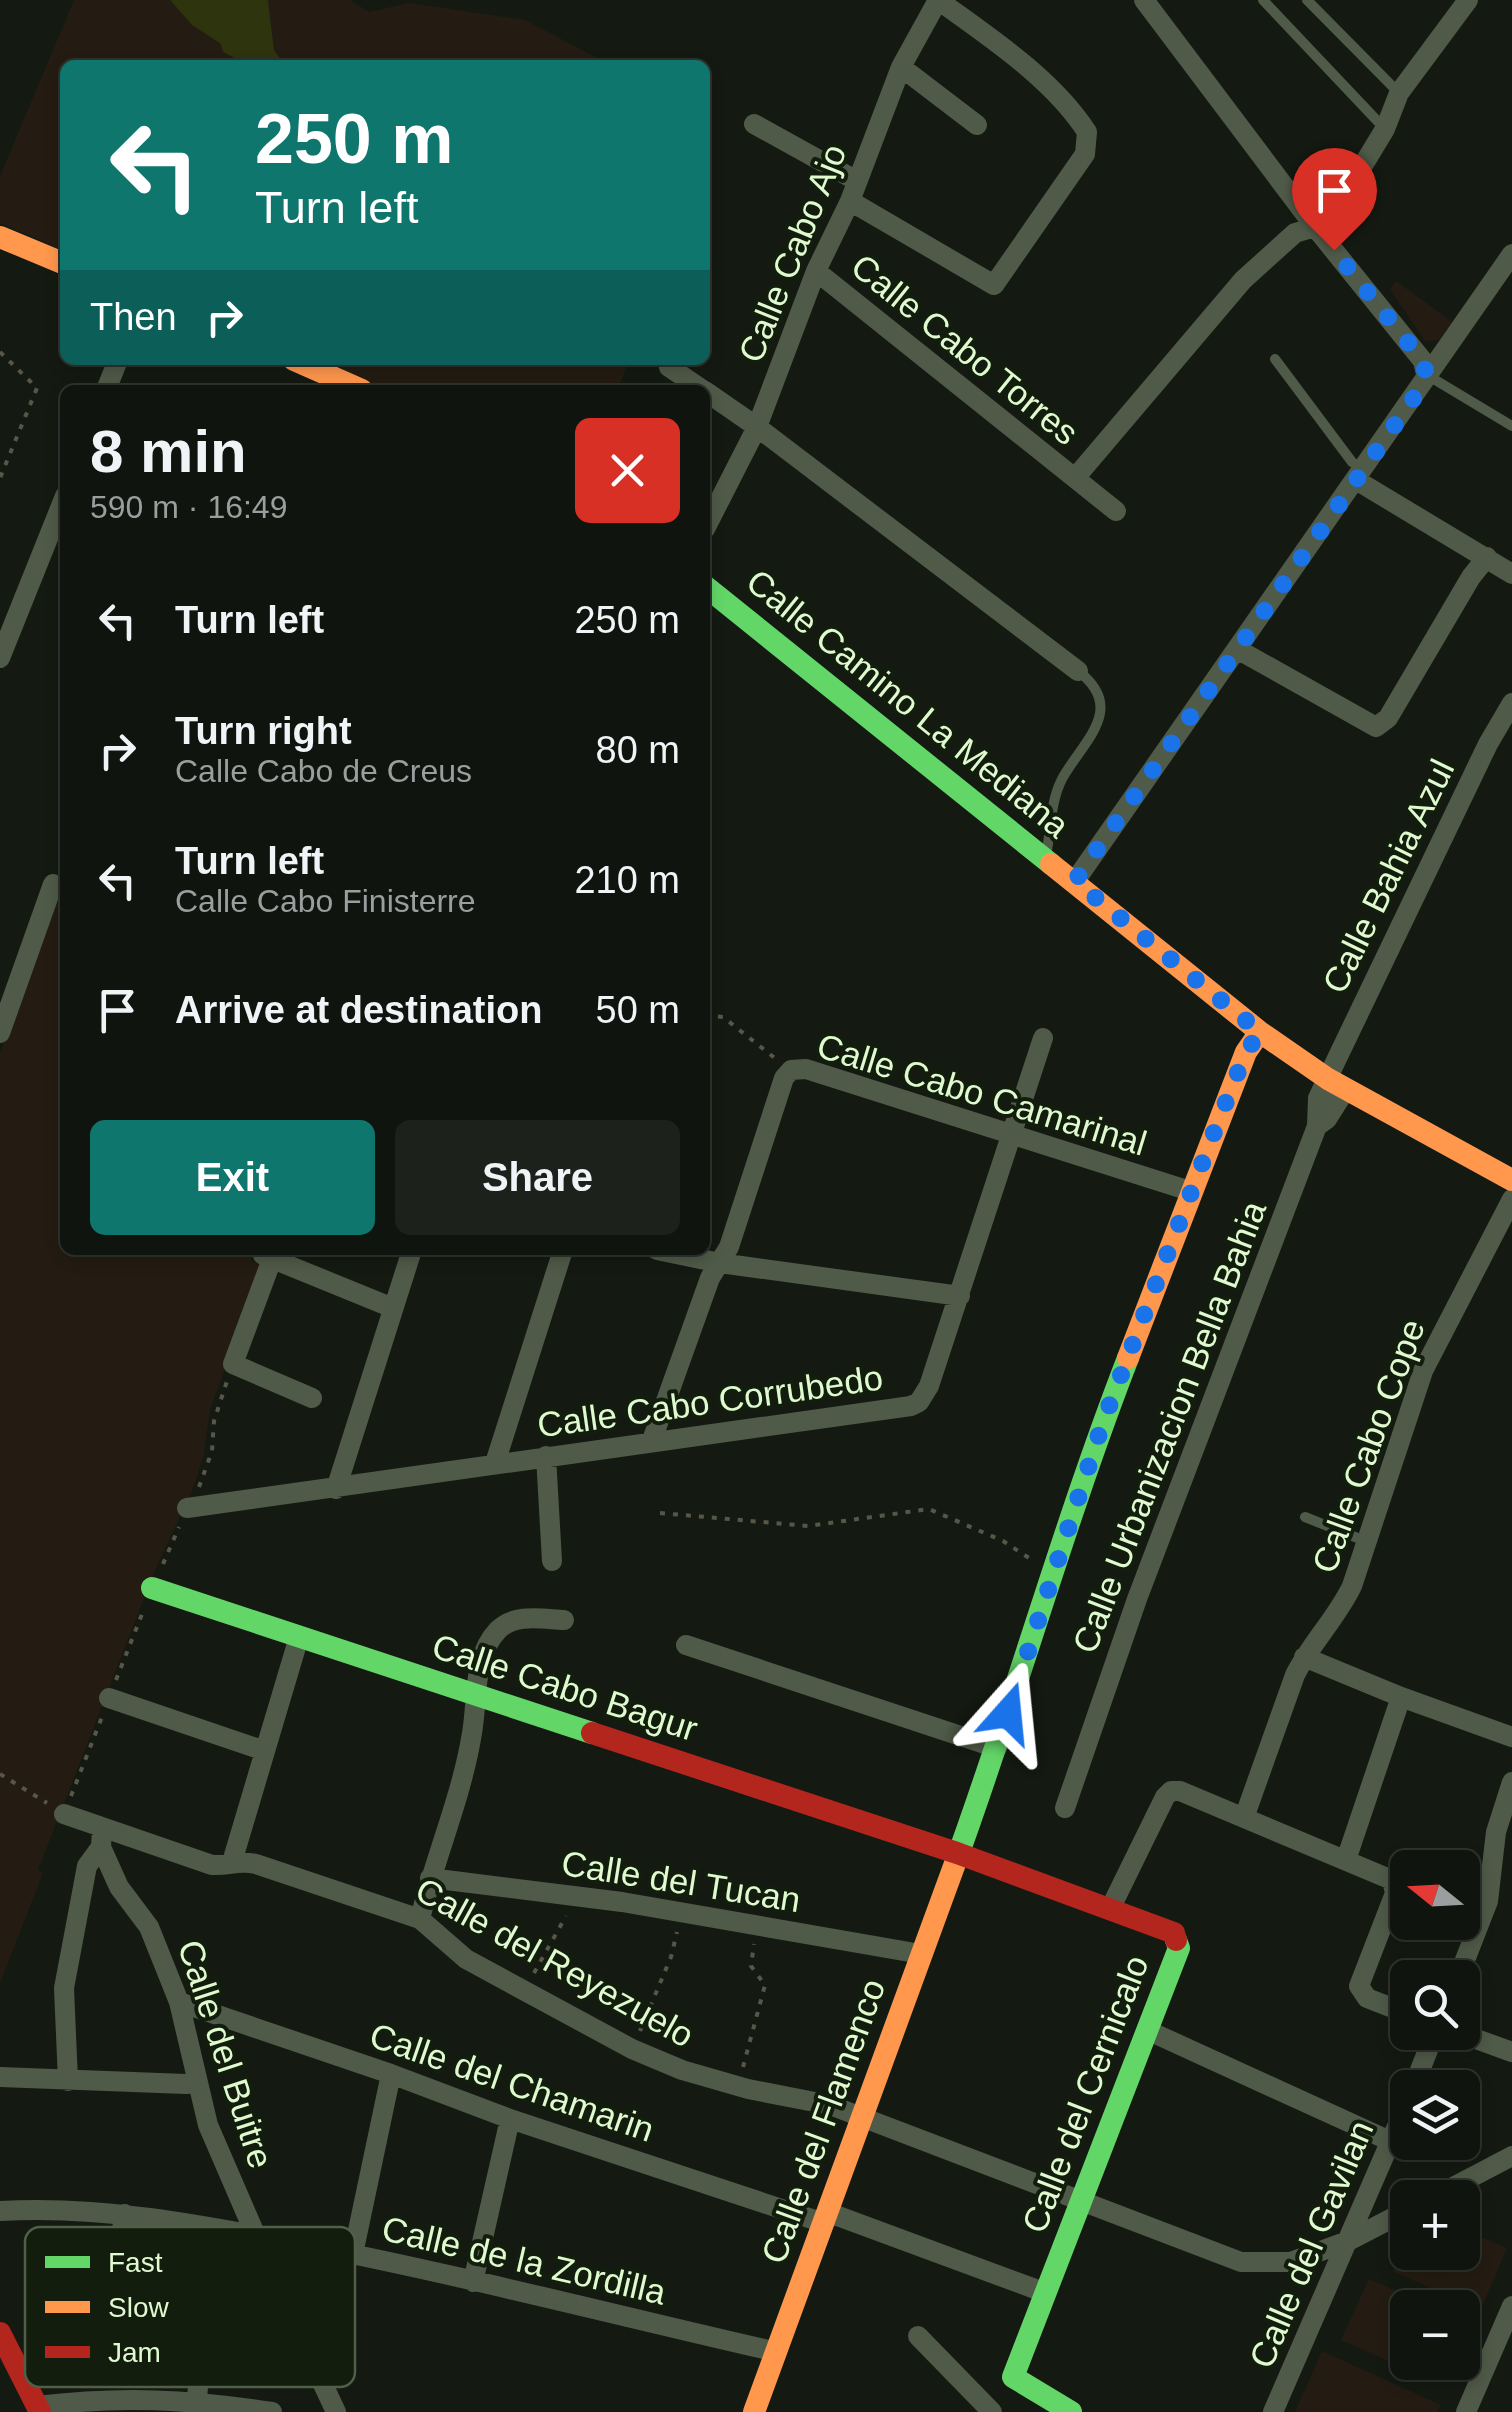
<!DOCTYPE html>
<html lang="en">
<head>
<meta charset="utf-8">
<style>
	:root { --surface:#0f140e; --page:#1d211c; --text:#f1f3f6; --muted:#9b9e9e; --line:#2f332e; --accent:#0f766e }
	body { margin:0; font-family:Helvetica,sans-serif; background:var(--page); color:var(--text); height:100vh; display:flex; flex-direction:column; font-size:38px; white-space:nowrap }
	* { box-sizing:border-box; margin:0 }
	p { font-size:32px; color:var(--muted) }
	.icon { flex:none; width:55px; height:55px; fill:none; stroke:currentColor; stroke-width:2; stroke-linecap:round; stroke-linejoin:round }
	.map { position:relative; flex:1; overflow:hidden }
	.side { position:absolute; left:60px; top:385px; width:650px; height:870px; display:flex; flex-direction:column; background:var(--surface); border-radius:15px; box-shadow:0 5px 15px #0003,0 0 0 2px var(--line) }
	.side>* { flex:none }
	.banner { position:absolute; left:60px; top:60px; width:650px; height:305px; border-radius:15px; box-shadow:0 5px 15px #0003,0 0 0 2px var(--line); background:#0f766e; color:#fff; overflow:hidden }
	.needle { width:65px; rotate:288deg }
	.tools { position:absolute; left:1390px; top:1850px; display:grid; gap:20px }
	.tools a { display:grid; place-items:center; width:90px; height:90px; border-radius:15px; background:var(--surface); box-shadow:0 5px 15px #0003,0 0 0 2px var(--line); font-size:50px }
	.pin { position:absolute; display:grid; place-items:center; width:85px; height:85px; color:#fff; margin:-102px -42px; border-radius:50% 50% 50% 0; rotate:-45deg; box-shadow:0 0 10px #0007 }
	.pin .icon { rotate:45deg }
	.me { position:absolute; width:110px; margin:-55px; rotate:18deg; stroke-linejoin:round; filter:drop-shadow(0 0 8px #0008) }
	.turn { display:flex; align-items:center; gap:35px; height:210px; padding:0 30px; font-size:45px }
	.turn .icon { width:130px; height:130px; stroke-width:2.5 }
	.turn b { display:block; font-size:70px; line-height:85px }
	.then { display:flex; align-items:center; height:95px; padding:0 30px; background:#0003; gap:20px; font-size:38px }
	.round { display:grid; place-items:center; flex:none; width:105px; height:105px; border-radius:15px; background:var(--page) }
	.head { display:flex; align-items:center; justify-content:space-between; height:170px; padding:0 30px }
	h1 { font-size:60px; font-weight:700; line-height:75px }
	.primary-button { display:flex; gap:20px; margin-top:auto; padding:20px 30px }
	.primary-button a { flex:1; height:115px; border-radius:15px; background:var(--accent); color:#fff; font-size:40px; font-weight:700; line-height:115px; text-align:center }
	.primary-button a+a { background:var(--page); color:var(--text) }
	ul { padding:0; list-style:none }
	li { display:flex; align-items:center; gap:30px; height:130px; padding:0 30px }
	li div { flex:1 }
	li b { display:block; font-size:38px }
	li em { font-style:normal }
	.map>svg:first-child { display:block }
	.green { fill:#241c12 }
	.water { fill:#2e340e }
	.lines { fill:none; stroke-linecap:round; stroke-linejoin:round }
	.path { stroke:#585747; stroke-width:4; stroke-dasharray:5 8; stroke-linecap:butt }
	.lane { stroke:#505a48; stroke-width:10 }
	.street { stroke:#505a48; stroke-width:20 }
	.fast { stroke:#63d668; stroke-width:22 }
	.slow { stroke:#ff974d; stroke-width:22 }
	.jam { stroke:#b3261e; stroke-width:22 }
	.route { stroke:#1a73e8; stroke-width:18; stroke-dasharray:0 32.4 }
	.labels { text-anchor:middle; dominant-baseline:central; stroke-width:8; stroke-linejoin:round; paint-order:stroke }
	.street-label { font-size:35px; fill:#e0fad0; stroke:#131d0e }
	.key { fill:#131d0e; stroke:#505f48; stroke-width:2.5 }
	.key-label { font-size:28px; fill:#e0fad0 }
</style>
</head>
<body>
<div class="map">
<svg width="1512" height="2412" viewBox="0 0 1512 2412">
	<rect width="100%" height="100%" fill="#141a12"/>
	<path class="green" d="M74,0H170L192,25L221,44L224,52L249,65H65V251L0,223V176Z
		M268,0H350L369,12L409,3L525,20L610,65H285L274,50Z
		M1396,281L1452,322L1439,340L1425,341L1390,289Z
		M317,360H630L617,390H386Z
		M65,881V1250H255L251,1261L263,1266L210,1410L204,1454L193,1489L155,1570L38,1870L43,1873L0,1983V1053Z
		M1465,2230L1507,2248L1481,2309L1393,2272L1395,2266L1421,2253L1462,2252Z
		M1369,2279L1434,2307L1408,2308V2362L1447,2363L1438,2383L1341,2340Z
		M1322,2351L1441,2405L1437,2412H1295Z"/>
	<path class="water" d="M170,0H268L274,50L285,65H249L223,52L221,44L192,25Z"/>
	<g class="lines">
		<path class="path" d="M0,352L37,388L0,478
			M705,1015L723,1017L776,1059
			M199,1487L212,1451L214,1421L227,1381
			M660,1513L808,1526L929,1509L1003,1541L1032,1560
			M163,1564L179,1527
			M116,1680L144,1609
			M0,1774L47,1803
			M71,1796L102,1717
			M534,1973L566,1916
			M640,2031L671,1957L677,1932
			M743,2067L765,1985L751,1966L754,1944
			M244,2324L266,2312
			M194,2332L208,2325"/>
		<path class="lane" d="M1263,0L1384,128
			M1307,0L1399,93
			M1275,359L1352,462L1363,469
			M1427,375L1512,426
			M1046,856C1051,831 1050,802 1062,779C1082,742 1128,709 1078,671
			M1305,1517L1365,1541"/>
		<path class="street" d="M1144,0L1315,227L1423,361L1426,374
			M901,67L977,125
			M754,124L857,181
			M850,201L994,285L1085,154L1087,132C1052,78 989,37 938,0
			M816,271L1116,511
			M669,367L703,390
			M106,390L118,360
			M705,391L757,427L1078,671
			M1075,478L1243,280L1295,233L1315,227L1331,218L1385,129L1399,93L1468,0
			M1356,480L1512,574
			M705,529L757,427L816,271L850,201L901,67L938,0
			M1237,649L1376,727L1388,718L1471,577L1487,557
			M0,658L65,496
			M1075,881L1512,254
			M0,1033L53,884
			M1317,1126L1327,1119L1346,1089
			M657,1250L720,1263L960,1296
			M263,1255L393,1308
			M272,1259L233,1364L312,1398
			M652,1440L710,1278L729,1247L784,1078L791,1070L806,1069L1190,1191
			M546,1456L552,1561
			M495,1463L563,1250
			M336,1489L412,1250
			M187,1508L911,1406L919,1402L929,1386L1043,1038
			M686,1645L997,1748
			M1304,1657L1401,1697L1512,1737
			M109,1698L265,1751
			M1065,1808L1137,1599L1317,1126L1318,1098L1488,744L1512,703
			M64,1814L212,1865C230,1866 237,1860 256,1864L420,1919L466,1959L632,2049L682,2070L748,2089L830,2105L1241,2262H1291L1348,2241L1408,2210
			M1244,1818L1295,1675C1311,1643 1336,1619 1352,1586L1423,1371L1512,1199
			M102,1829L101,1847L119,1887L149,1927L179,2002L208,2125L285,2303L336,2412
			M1346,1860L1401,1697
			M232,1862L299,1637
			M430,1878L622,1902L921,1954
			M1111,1907L1165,1797L1171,1791H1180L1392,1880L1395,1893L1359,1986L1367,1998L1408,2014
			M420,1919C435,1857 462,1796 472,1733C478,1700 472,1657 498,1630C515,1613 542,1619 564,1620
			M1458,1978L1488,1901L1496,1832L1512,1782
			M179,2002L391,2074L510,2119L824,2223
			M1149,2031L1390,2141
			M1457,2032L1512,2052
			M0,2077L186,2084L197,2081
			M68,2081L64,1988L87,1866L101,1847
			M1413,2088L1435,2032
			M1432,2198L1512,2156
			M0,2211C101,2205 203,2225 302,2244C461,2275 619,2316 777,2352
			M827,2212L1046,2293
			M125,2214L122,2229L198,2386L197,2400
			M353,2254L391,2074
			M473,2282L510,2119
			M918,2336L992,2412
			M37,2406C121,2396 189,2399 272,2412
			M1273,2412L1408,2101
			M1466,2412L1512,2306"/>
		<path class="fast" d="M705,586L1051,864
			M152,1588L592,1733
			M957,1858C1017,1693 1064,1523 1128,1358
			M1071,2412L1013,2377L1179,1948L1176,1940"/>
		<path class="slow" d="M0,237L65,264
			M294,360L362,390
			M1051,864L1260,1032L1328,1079L1512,1180
			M1128,1358L1246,1052L1260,1032
			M754,2412L957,1858"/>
		<path class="jam" d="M592,1733L957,1853L1174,1933L1176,1940
			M0,2333L40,2412"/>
	</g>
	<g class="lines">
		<path class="route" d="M1008,1713L1103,1422L1218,1122L1246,1052L1260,1032L1075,881L1415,396L1426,374L1423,361L1334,250"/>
	</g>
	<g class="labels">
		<g class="street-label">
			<text transform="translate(792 253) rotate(-68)">Calle Cabo Ajo</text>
			<text transform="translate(965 349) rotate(39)">Calle Cabo Torres</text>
			<text transform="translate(908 703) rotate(39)">Calle Camino La Mediana</text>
			<text transform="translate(1388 876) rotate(-64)">Calle Bahia Azul</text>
			<text transform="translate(982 1094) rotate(17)">Calle Cabo Camarinal</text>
			<text transform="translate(710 1401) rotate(-8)">Calle Cabo Corrubedo</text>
			<text transform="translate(1169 1427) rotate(-69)">Calle Urbanizacion Bella Bahia</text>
			<text transform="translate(1368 1446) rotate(-70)">Calle Cabo Cope</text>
			<text transform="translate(565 1687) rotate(18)">Calle Cabo Bagur</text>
			<text transform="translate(681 1881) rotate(9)">Calle del Tucan</text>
			<text transform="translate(555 1962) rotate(29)">Calle del Reyezuelo</text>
			<text transform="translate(226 2054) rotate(72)">Calle del Buitre</text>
			<text transform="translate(512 2082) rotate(19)">Calle del Chamarin</text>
			<text transform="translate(1085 2094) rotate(-69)">Calle del Cernicalo</text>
			<text transform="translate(823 2121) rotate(-70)">Calle del Flamenco</text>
			<text transform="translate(1311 2244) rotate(-67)">Calle del Gavilan</text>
			<text transform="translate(524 2260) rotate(13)">Calle de la Zordilla</text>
		</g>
	</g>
	<rect x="25" y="2227" width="330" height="160" rx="15" class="key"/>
	<rect x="45" y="2256" width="45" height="12" fill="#63d668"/>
	<rect x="45" y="2301" width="45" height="12" fill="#ff974d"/>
	<rect x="45" y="2346" width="45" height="12" fill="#b3261e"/>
	<g class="key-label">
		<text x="108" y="2272">Fast</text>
		<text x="108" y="2317">Slow</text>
		<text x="108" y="2362">Jam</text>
	</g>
</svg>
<div class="tools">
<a><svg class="needle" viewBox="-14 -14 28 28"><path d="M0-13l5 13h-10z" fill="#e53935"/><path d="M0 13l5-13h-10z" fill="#9b9e9e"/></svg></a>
<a><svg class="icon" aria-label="search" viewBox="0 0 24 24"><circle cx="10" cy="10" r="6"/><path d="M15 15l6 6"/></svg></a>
<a><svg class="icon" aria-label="layers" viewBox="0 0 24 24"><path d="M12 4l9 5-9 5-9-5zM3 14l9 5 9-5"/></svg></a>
<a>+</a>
<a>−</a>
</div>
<div class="pin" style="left:1334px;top:250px;background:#d93025"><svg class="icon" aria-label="arrive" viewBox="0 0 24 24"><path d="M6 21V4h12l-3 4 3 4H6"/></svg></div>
<svg class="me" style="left:1008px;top:1713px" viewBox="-20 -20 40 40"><path d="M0-17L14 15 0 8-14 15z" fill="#1a73e8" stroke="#fff" stroke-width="4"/></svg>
<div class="banner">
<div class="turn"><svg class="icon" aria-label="left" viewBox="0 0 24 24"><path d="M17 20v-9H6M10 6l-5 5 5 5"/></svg><div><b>250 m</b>Turn left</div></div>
<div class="then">Then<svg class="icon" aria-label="right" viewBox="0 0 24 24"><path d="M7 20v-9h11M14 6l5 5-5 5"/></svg></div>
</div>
<section class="side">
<div class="head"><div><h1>8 min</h1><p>590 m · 16:49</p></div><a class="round" style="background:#d93025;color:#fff"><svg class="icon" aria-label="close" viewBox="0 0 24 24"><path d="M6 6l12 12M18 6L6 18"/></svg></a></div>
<ul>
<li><svg class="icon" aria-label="left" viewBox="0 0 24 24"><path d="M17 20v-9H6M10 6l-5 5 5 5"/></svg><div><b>Turn left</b></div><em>250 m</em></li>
<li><svg class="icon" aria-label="right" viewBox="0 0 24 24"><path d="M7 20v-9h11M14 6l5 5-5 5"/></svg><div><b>Turn right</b><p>Calle Cabo de Creus</p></div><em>80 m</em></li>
<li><svg class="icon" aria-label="left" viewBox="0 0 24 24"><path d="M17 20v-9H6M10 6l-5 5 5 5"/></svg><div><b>Turn left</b><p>Calle Cabo Finisterre</p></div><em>210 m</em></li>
<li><svg class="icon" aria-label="arrive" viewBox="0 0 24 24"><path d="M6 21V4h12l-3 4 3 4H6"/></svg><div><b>Arrive at destination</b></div><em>50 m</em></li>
</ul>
<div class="primary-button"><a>Exit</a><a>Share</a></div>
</section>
</div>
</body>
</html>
